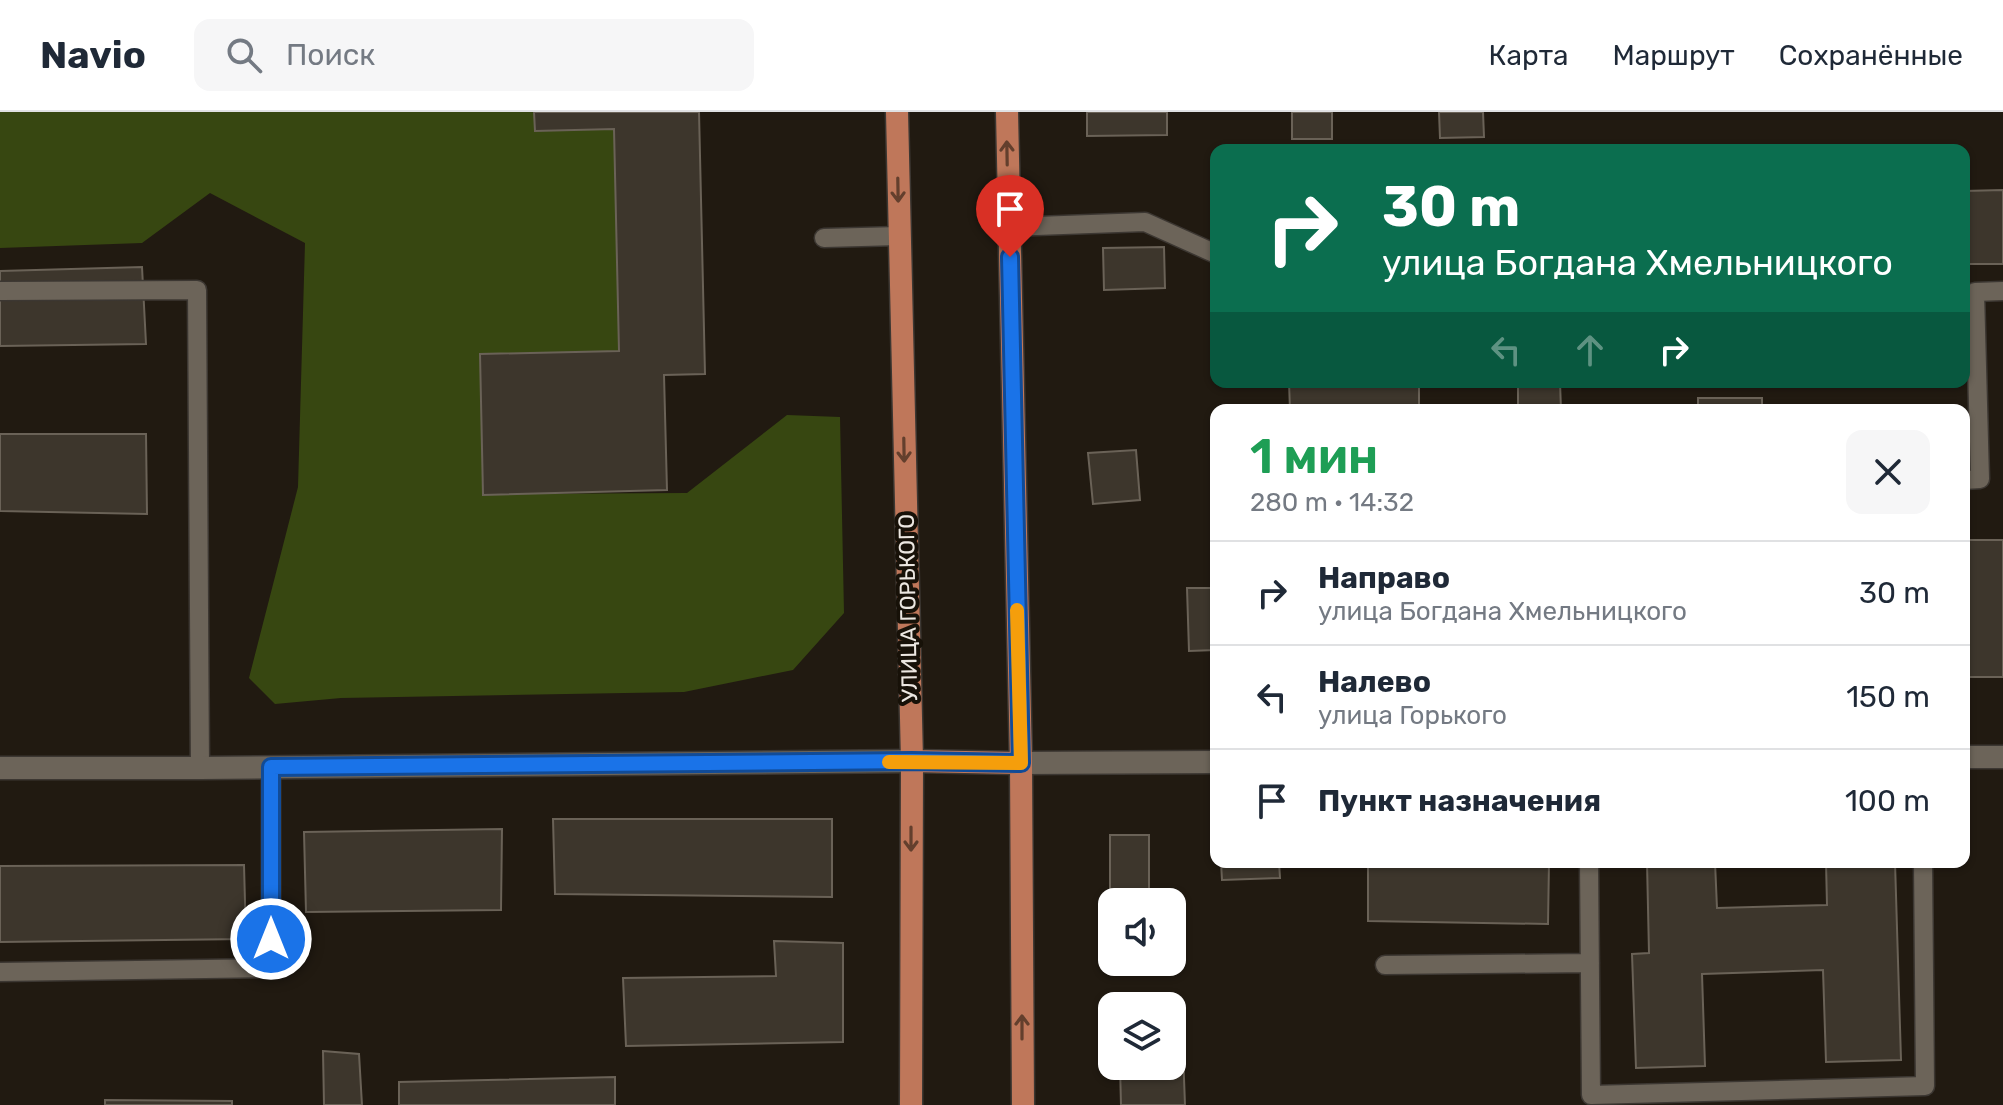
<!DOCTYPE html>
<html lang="ru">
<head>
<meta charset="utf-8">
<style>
	:root { --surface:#fff; --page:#f6f6f7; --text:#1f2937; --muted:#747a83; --line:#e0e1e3 }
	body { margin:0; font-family:Rubik,sans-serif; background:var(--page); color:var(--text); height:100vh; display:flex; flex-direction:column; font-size:30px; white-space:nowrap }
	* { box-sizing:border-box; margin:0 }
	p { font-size:26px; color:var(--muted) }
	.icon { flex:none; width:44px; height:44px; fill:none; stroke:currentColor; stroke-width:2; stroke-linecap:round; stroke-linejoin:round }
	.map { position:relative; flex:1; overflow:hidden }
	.sheet { position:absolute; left:1210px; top:292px; width:760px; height:464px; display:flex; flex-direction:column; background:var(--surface); border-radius:16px; box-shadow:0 2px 6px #0004 }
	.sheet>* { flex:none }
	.guide { position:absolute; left:1210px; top:32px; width:760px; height:244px; border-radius:16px; box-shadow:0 2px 6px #0004; background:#0b6e4f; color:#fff; overflow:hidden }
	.fabs { position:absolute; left:1098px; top:776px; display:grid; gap:16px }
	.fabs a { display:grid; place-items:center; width:88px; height:88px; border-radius:16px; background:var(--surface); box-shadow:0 2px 6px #0004; font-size:40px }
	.pin { position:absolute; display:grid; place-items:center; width:68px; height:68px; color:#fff; margin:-82px -34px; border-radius:50% 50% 50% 0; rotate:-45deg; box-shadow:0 0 8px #0007 }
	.pin .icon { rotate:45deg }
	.me { position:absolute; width:88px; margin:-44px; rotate:0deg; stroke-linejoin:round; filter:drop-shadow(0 0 6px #0008) }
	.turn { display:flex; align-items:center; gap:28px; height:168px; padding:0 40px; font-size:36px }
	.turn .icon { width:104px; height:104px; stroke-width:2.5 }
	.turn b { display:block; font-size:56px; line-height:68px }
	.lanes { display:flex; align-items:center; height:76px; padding:0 40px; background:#0003; justify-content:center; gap:40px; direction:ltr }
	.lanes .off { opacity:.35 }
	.round { display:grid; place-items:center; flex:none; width:84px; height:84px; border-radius:16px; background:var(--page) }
	.headline { display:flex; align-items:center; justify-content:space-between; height:136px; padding:0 40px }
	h1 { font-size:48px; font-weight:600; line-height:60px; color:#1e9e55 }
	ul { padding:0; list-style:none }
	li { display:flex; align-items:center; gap:24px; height:104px; padding:0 40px; border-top:2px solid var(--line) }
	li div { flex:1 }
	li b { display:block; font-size:30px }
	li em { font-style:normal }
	header { display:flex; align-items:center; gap:48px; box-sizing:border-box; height:112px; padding:0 40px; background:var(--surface); border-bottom:2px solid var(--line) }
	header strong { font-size:38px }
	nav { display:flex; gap:44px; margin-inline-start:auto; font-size:28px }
	.search { width:560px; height:72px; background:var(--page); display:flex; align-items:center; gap:20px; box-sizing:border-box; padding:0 28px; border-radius:16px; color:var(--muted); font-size:30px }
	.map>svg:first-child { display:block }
	.forest { fill:#374711 }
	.building { fill:#3d362c; stroke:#6a6257; stroke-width:2 }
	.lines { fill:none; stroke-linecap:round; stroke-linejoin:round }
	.service-casing { stroke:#3c3732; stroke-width:21 }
	.tertiary-casing { stroke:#3c3732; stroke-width:25 }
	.primary-casing { stroke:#3c3732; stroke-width:25 }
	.service { stroke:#6c6459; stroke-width:18 }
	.tertiary { stroke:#6c6459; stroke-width:22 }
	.primary { stroke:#bf775a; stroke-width:22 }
	.oneway { stroke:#633f2d }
	.route-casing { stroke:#114b97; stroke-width:20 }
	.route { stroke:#1a73e8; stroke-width:14 }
	.slow { stroke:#f59e0b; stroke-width:14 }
	.labels { text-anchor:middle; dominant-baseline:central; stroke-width:8; stroke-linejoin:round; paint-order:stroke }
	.street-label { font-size:22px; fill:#ece7e1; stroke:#171108 }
</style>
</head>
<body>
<header>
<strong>Navio</strong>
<div class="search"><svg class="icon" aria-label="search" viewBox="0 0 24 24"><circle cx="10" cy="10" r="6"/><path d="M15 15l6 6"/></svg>Поиск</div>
<nav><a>Карта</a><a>Маршрут</a><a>Сохранённые</a></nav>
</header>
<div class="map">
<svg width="2003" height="993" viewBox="0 0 2003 993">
	<rect width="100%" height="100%" fill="#211a11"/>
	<path class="forest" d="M0,0H534L535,19L614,17L619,239L480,242L483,382L687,381L787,303L840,305L844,501L793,558L684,580L341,586L275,592L249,566L298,375L305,131L210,81L142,131L0,136Z"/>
	<path class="building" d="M534,0H699L705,262L664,263L667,378L483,383L480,242L619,239L614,17L535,19Z
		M1087,0H1167V23L1087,24Z
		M1292,0H1332V27H1292Z
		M1439,0H1483L1484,25L1440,26Z
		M2003,78V152H1964V79Z
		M1164,135L1165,176L1104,178L1103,136Z
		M142,155L146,232L0,234V159Z
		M1289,270H1419V298H1290Z
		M1518,270H1560L1561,298H1518Z
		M1698,286H1762V298H1698Z
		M0,322H146L147,402L0,399Z
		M1136,338L1140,388L1093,392L1088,341Z
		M1964,428H2003V565H1964Z
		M1187,476H1216V538L1189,539Z
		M553,707H832V785L555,782Z
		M502,717L501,798L306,800L304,720Z
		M1110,723H1149V790H1112V792H1110Z
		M1221,750H1279L1280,766L1222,768Z
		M1368,750H1549L1548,812L1368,809Z
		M1647,750H1715L1717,796L1827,793L1826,750H1895L1901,948L1826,950L1823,858L1702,862L1705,954L1636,956L1632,842L1649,841Z
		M244,753L246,827L0,830V754Z
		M774,829L843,831V930L626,934L623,866L776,864Z
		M323,939L359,942L362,993H324Z
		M1172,939H1183L1185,993H1121L1120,954H1172Z
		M615,965V993H399V970Z
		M105,988L232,989V993H105Z"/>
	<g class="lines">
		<defs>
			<path id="service" d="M1009,115L1145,110L1216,142
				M824,126L899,124
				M0,179L197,178L200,656
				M1964,368L1980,367L1975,180L2003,179
				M1589,750L1591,983L1925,974L1923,750
				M1385,853L1590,851
				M0,860L271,856V655"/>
			<path id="tertiary" d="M1964,645H2003
				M1021,651L1216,650
				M0,656H200L912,649"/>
			<path id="primary" d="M897,0L912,649L911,993
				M1007,0L1021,651L1023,993
				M912,649L1021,651"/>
		</defs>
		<use href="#service" class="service-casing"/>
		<use href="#tertiary" class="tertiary-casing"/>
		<use href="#primary" class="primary-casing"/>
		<use href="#service" class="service"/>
		<use href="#tertiary" class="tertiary"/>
		<use href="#primary" class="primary"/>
	</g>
	<defs><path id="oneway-shaft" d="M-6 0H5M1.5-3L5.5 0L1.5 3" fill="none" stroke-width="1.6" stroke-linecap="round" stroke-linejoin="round" transform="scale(2)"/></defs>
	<g class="oneway">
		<use href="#oneway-shaft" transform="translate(1007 41) rotate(-91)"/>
		<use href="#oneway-shaft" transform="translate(898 78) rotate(89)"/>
		<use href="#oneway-shaft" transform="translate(904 338) rotate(89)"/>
		<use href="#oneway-shaft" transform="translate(911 727) rotate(90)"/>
		<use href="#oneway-shaft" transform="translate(1022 915) rotate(-90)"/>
	</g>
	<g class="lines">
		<defs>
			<path id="route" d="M271,827V655L912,649L1021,651L1010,145"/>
		</defs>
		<use href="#route" class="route-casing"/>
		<use href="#route" class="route"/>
		<path class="slow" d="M889,650L1021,651L1017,498"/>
	</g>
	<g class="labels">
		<g class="street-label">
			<text transform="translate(908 496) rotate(-91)">УЛИЦА ГОРЬКОГО</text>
		</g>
	</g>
</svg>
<div class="fabs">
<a><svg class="icon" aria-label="sound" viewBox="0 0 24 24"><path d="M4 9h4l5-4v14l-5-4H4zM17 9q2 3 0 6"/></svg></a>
<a><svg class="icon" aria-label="layers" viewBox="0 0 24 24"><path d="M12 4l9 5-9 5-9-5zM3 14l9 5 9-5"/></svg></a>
</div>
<div class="pin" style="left:1010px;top:145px;background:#d93025"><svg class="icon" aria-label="arrive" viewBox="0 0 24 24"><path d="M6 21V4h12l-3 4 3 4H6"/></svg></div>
<svg class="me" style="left:271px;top:827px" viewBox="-20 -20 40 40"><circle r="17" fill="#1a73e8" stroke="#fff" stroke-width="3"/><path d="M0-11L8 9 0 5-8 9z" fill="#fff"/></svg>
<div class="guide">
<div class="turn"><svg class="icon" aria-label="right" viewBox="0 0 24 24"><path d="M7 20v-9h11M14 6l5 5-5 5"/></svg><div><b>30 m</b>улица Богдана Хмельницкого</div></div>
<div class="lanes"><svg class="icon off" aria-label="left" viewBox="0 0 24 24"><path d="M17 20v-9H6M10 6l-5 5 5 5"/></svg><svg class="icon off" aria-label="ahead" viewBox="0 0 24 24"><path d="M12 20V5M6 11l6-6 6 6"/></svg><svg class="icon" aria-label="right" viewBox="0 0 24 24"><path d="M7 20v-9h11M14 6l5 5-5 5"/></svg></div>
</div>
<section class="sheet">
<div class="headline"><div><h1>1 мин</h1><p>280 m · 14:32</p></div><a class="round"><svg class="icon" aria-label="close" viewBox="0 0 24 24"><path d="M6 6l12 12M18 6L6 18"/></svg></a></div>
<ul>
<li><svg class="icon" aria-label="right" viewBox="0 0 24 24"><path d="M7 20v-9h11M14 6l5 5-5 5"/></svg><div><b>Направо</b><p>улица Богдана Хмельницкого</p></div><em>30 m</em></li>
<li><svg class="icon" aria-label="left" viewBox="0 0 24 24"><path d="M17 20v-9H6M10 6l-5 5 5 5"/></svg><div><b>Налево</b><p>улица Горького</p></div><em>150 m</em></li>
<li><svg class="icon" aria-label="arrive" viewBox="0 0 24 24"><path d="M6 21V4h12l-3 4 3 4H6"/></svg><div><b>Пункт назначения</b></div><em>100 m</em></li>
</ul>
</section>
</div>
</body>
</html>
